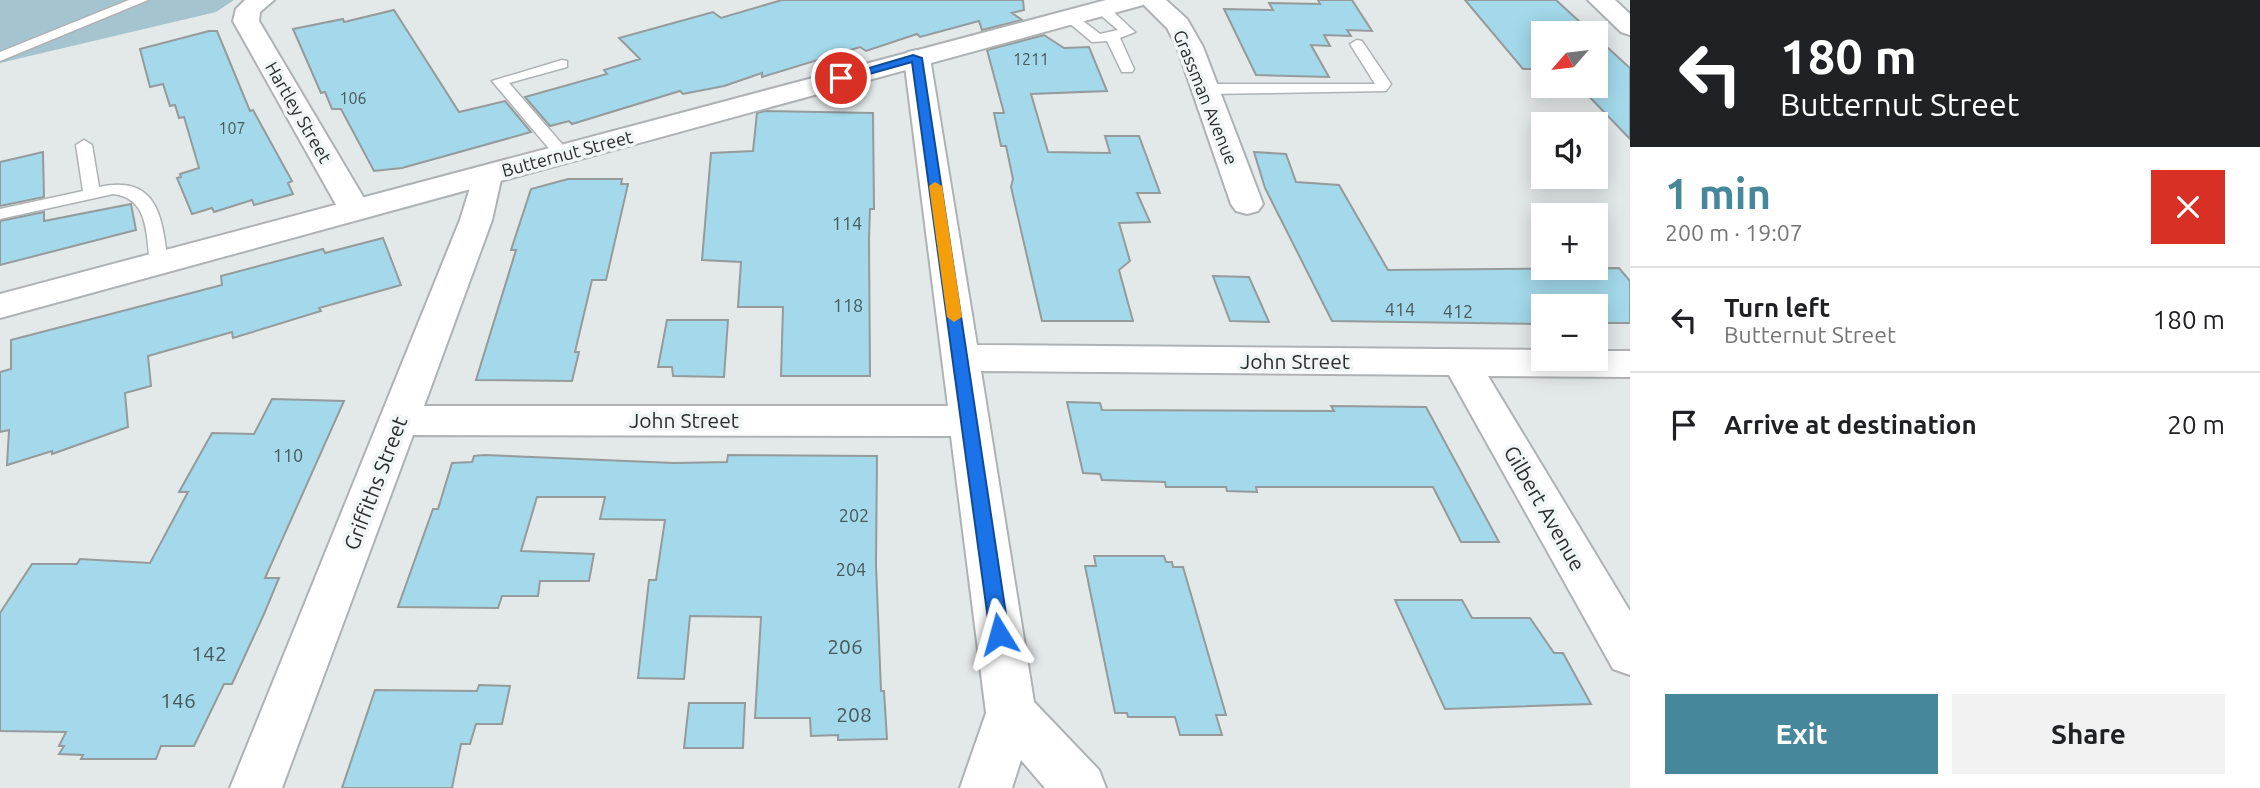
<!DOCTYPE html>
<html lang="en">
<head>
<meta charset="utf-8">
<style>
	:root { --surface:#fff; --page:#f2f2f2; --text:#202124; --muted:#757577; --line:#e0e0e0; --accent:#47879b }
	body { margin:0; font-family:Ubuntu,sans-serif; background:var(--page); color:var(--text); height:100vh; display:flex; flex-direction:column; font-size:26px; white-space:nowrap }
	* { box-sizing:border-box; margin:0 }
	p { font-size:23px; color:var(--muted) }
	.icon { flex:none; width:38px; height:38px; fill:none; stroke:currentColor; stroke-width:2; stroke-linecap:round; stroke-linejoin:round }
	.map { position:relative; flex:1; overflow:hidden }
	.drawer { display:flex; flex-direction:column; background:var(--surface); width:630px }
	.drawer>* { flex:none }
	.top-card { background:#202124; color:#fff; overflow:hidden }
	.needle { width:46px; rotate:242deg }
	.buttons { position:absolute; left:1531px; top:21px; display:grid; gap:14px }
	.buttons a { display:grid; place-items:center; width:77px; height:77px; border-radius:0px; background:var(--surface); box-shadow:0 4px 18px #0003; font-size:35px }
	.pin { position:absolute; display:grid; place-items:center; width:60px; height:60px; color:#fff; margin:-30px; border:4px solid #fff; border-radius:50%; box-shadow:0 2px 7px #0007 }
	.me { position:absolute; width:77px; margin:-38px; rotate:352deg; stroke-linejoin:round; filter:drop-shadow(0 0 5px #0008) }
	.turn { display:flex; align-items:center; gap:24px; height:147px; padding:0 35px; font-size:32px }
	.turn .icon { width:91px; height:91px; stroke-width:2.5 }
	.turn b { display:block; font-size:49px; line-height:60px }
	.round { display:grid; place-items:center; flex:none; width:74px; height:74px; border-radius:0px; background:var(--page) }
	.summary { display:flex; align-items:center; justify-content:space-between; height:119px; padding:0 35px }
	h1 { font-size:42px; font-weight:700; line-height:52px; color:var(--accent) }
	.button { display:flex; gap:14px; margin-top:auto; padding:14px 35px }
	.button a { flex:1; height:80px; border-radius:0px; background:var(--accent); color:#fff; font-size:28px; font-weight:700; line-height:80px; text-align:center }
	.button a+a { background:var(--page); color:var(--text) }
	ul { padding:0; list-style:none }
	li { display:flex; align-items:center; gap:21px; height:105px; padding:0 35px; border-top:2px solid var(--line) }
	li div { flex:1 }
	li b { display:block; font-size:26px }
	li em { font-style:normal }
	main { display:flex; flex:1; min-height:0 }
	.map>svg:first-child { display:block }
	.green { fill:#a4c4cf }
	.building { fill:#a3d9ea; stroke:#959a9b; stroke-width:2 }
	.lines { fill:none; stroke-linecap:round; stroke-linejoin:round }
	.service-casing { stroke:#aeb2b4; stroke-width:3 }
	.minor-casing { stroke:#aeb2b4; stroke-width:4 }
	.tertiary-casing { stroke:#aeb2b4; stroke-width:4 }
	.service { fill:#fff; fill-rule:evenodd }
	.minor { fill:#fff; fill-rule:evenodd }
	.tertiary { fill:#fff; fill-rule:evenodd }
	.route { fill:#1a73e8; stroke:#114b97; stroke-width:2 }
	.slow { fill:#f59e0b }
	.labels { text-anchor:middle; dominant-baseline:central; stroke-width:7; stroke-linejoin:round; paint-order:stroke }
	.far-number-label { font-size:16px; fill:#49585c }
	.far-street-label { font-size:18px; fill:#2b2d2d; stroke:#f0f5f6 }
	.number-label { font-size:18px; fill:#49585c }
	.street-label { font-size:21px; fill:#2b2d2d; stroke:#f0f5f6 }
	.near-number-label { font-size:21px; fill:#49585c }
</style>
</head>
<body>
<main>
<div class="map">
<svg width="1630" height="788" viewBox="0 0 1630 788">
	<rect width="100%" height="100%" fill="#e3e8e9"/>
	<path class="green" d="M0,0H234L216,12L0,63Z"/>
	<path class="building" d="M782,0H1023L1024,10L1012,13L1022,20L982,30L979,21L920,37L917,34L866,51L860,47L762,77V73L724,86L683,94L680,91L572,124L569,121L550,126L525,97L607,74L604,70L640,59L619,38L713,12L721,18Z
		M1318,0H1352L1372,31L1347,30L1351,36L1324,35L1330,46L1311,45L1329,77L1256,75L1224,9L1273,10L1269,3L1320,4Z
		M1465,0H1556L1592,33H1544V69H1523Z
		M394,10L459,112L505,101L531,132L402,168L374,171L341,109H332L325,92L321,93L293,29L343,19L344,22Z
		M209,31H217L250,111L253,110L292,181L288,183L293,194L254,205L252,200L214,212L212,208L192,214L177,178L181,177L180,174L199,168L184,117L179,118L175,105L170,106L163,84L150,87L140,49Z
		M1044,35L1064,48L1089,47L1107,91L1031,94L1048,152L1110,153L1105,136H1139L1160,193H1137L1150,222L1119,223L1130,261L1119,270L1133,321H1042L1011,187L1013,179L1006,146H1001L994,113H1004L987,50Z
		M1596,37L1630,68V139L1579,86H1596Z
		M765,111L873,113L874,209H870L869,239L870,376H781L783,307H738L741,262L702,260L711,153L753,151L757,113Z
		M43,152L44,197L0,206V162Z
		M1254,152L1286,154L1296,182L1339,185L1388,270L1619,268L1630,281V323H1596V306H1544V324L1332,321L1265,188Z
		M568,179H622L621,184H628L606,280H592L575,352H579L572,381L476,380L516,250H511L531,189Z
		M131,204L136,230L0,265V221L44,212V221Z
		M383,238L401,285L319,308L321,311L233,338L232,332L148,356L151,386L125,393L128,427L52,454V451L7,465L9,430L0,432V372L11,369V340L222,285L221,276L323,249L325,253Z
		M1213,276L1249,277L1269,322L1230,321Z
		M667,320H728L724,377L673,376L672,367H658Z
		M272,399L344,401L265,578H279L264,614L232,684H224L194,746H161L156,759H81L83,755L59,754L64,746H59L66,732L0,731V613L32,564H77L80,559L150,563L188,492H179L212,433L254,434Z
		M1067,402L1100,403L1102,410L1334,411L1331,406L1426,407L1499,542H1461L1433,487H1256L1257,492L1227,491L1226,487H1166L1165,482L1102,480L1100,474L1083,473Z
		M484,455L674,463L727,462L728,455L877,456L876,565L881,691H884L887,739L838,740V735L811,736L810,718H755L761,617L690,616L684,679L638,678L649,580H656L665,520L600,519L605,497H537L521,551L594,554L589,581H540L538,596H502L498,608L398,607L433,509H438L452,463L472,462L474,456Z
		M1094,556H1164L1166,562H1172L1173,567H1183L1226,715H1216L1222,735H1180L1175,717H1128L1127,713H1115L1085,566H1096Z
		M1395,600H1462L1472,618H1530L1554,653H1563L1591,704L1445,709Z
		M479,685L510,686L502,724H476L470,744H461L452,788H342L375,690L477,691Z
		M689,703H745L743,748H684Z"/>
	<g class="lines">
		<defs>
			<path id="service" d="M129,0H148L0,61V52Z
				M1097,6H1107L1135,32L1120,38L1134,69L1132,72H1122L1107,41L1092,42L1062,17L1074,14L1100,34L1118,30L1097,12Z
				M1357,40L1362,41L1391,84L1386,91L1205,94L1197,89L1205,84H1375L1350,44Z
				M562,60L567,61V67L509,83L569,152L571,155L563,160L557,158L492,81Z
				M84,140L92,145L99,187C159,174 162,219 168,263L166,267H152L150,263C146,234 149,198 113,194L0,219V209L83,191L76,145Z"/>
			<path id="minor" d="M245,0H274L260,12L259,21L371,210L366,217L355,220L344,217L339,210L233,21L236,9Z
				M1139,0H1166L1187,19L1203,47L1263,204L1258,211L1247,214L1236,211L1231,204L1177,47L1167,28Z
				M1588,0H1615L1630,14V35L1621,32Z
				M917,50L926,52L930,58L977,345L1544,350V359H1596V351H1630V377L1488,376L1630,611V675L1613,669L1449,375L981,371L1034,702L1099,770L1106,788H1045L1021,760L1012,788H960L986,713L951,436L413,435L282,788H230L460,220L476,168L487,166L498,168L502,175L492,220L424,406H948L904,58L908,52Z"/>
			<path id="tertiary" d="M1106,0H1146L1143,5L0,318V294Z"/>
		</defs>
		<use href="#service" class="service-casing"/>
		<use href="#minor" class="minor-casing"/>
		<use href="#tertiary" class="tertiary-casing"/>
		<use href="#service" class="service"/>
		<use href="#minor" class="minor"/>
		<use href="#tertiary" class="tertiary"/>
	</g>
	<path class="route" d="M913,55L922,58L1009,634L1006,640L999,642L993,640L990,634L912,62L841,82L835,78Z"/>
	<path class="slow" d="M935,182L942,186L962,317L954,322L947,317L929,186Z"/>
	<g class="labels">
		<g class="far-number-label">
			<text x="1031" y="59">1211</text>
			<text x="353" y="98">106</text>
			<text x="232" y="128">107</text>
		</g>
		<g class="far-street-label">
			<text transform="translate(1206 97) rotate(68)">Grassman Avenue</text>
			<text transform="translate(299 112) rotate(60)">Hartley Street</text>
			<text transform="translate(567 153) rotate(-15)">Butternut Street</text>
		</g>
		<g class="number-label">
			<text x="847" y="223">114</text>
			<text x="848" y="305">118</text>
			<text x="1400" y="309">414</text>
			<text x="1458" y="311">412</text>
			<text x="288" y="455">110</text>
			<text x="854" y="515">202</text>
			<text x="851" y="569">204</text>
		</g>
		<g class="street-label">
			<text x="1295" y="361">John Street</text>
			<text x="684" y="420">John Street</text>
			<text transform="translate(375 483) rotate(-69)">Griffiths Street</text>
			<text transform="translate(1545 508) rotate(60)">Gilbert Avenue</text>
		</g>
		<g class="near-number-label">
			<text x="845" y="646">206</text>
			<text x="209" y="653">142</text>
			<text x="178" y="700">146</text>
			<text x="854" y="714">208</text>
		</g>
	</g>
</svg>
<div class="buttons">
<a><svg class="needle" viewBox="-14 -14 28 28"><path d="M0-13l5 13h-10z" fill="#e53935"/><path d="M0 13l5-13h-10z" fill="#757577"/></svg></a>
<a><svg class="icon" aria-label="sound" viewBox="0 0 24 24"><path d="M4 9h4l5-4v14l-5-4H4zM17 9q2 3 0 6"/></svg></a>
<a>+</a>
<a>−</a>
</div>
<div class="pin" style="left:841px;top:78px;background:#d93025"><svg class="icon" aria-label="arrive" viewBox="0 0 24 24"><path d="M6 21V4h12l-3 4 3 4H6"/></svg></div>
<svg class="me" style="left:999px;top:634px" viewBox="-20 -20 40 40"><path d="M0-17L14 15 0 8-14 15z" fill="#1a73e8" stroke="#fff" stroke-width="4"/></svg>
</div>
<section class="drawer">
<div class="top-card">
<div class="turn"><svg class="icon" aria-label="left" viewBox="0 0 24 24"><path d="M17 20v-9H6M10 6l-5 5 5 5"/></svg><div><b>180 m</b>Butternut Street</div></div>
</div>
<div class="summary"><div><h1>1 min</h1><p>200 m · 19:07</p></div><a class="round" style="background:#d93025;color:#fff"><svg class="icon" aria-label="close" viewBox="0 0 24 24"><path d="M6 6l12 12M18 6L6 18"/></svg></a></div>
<ul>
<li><svg class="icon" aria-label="left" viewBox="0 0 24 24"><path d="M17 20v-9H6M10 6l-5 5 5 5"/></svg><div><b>Turn left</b><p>Butternut Street</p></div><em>180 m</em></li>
<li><svg class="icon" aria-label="arrive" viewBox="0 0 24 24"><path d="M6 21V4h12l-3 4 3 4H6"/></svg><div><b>Arrive at destination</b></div><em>20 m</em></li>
</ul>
<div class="button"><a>Exit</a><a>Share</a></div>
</section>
</main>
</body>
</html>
